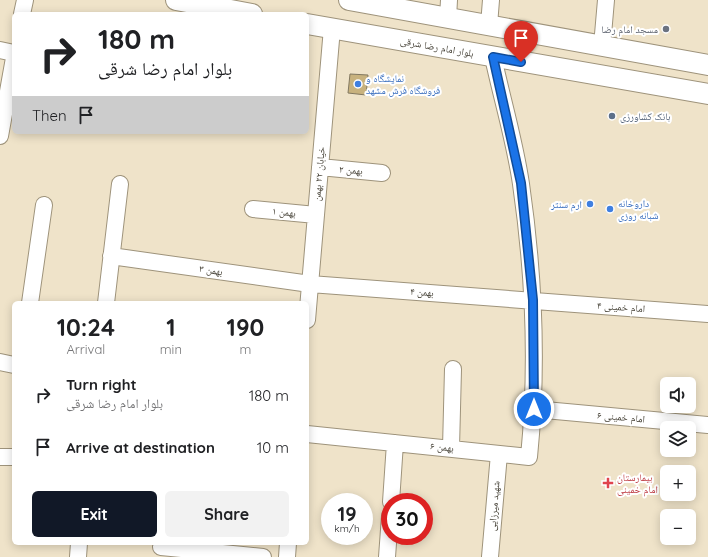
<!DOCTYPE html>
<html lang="en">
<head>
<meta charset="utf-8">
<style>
	:root { --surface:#fff; --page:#f2f2f2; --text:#202124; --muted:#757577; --accent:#111827 }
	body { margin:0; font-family:Quicksand,"Noto Naskh Arabic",sans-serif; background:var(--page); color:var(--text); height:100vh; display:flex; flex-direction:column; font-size:15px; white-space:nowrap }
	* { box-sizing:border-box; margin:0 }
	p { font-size:13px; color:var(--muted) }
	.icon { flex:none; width:22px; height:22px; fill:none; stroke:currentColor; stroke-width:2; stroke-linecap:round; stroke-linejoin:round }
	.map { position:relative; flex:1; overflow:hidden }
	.sheet { position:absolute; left:12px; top:301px; width:297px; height:244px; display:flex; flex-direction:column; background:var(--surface); border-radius:6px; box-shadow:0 2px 10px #0003 }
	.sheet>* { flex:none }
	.guide { position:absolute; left:12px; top:12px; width:297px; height:122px; border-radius:6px; box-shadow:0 2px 10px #0003; background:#fff; color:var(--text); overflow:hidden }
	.buttons { position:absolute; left:660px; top:377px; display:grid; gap:8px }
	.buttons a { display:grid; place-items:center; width:36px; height:36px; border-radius:6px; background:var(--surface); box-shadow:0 2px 10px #0003; font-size:20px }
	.speed { position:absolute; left:321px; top:493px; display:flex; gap:8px; font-size:20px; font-weight:700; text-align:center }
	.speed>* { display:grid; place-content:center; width:52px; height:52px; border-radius:50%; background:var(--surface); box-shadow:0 2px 10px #0003; line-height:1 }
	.speed small { font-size:10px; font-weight:400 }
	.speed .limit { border:6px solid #d22; background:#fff; color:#111 }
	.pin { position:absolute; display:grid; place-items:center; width:34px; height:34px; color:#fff; margin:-41px -17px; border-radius:50% 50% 50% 0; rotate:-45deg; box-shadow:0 0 4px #0007 }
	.pin .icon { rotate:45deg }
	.me { position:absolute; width:44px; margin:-22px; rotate:0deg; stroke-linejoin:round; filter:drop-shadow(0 0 3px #0008) }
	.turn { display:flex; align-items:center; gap:14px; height:84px; padding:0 20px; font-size:18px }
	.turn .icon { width:52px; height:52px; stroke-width:2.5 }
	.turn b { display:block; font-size:28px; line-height:34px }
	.then { display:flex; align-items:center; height:38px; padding:0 20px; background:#0003; gap:8px; font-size:15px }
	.eta { display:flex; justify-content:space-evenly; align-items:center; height:68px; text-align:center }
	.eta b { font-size:24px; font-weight:700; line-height:28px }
	.button { display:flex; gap:8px; margin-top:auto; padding:8px 20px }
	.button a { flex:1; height:46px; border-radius:6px; background:var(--accent); color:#fff; font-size:16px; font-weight:700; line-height:46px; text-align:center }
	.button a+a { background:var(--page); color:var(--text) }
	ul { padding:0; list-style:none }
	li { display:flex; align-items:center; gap:12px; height:52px; padding:0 20px }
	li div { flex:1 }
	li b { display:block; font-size:15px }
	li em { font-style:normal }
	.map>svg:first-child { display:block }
	.building { fill:#c8b27e; stroke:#827860 }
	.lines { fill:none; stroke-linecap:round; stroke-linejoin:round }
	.minor-casing { stroke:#9e937b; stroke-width:18 }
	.major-casing { stroke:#9e937b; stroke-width:22 }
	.minor { stroke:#fff; stroke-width:16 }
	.major { stroke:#fff; stroke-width:20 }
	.route-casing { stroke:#114b97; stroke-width:10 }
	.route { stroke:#1a73e8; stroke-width:7 }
	.worship-dot { fill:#6b7280; stroke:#fff; stroke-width:1.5 }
	.shop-dot { fill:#3f7fe0; stroke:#fff; stroke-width:1.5 }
	.service-dot { fill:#5c6f8a; stroke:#fff; stroke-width:1.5 }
	.health-dot { fill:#e0444e; stroke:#fff; stroke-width:1.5 }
	.labels { text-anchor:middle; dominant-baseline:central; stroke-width:4; stroke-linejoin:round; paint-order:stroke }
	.worship-label { font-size:10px; fill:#5b616d; stroke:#fff; text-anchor:end }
	.street-label { font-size:10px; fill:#413d32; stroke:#fff }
	.shop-label { font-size:10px; fill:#366cbe; stroke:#fff; text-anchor:start }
	.service-label { font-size:10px; fill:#4e5e75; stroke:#fff; text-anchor:start }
	.health-label { font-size:10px; fill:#be3a42; stroke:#fff; text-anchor:start }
</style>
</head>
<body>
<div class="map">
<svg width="708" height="557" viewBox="0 0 708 557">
	<rect width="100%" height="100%" fill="#efe3c9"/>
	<path class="building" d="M350,74L368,75L366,95L348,93Z"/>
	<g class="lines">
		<defs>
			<path id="minor" d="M22,14L25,0
				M448,18L449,0
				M489,25L491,0
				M602,46L606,0
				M0,50L14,53
				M0,136L14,58
				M320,167L382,173
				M253,209L316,215
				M111,256L310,284L708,314
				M30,303L44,205
				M106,303L120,184
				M307,320L332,28
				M0,362L14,365
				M534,409L708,425
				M307,434L529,457C538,366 534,274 521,184C515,142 502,99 493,57
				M451,448L453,369
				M0,457H14
				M391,502L395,443
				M161,547L263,557
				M78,557L79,543
				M287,557L288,543
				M387,557L390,516
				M490,557L499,454"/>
			<path id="major" d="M176,0L252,14
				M349,0L708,65
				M307,24L708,94"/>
		</defs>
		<use href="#minor" class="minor-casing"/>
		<use href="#major" class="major-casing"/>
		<use href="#minor" class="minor"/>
		<use href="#major" class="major"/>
	</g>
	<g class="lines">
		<defs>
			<path id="route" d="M521,62L493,57L521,183L533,300L534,409"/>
		</defs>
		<use href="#route" class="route-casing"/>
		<use href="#route" class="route"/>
	</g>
	<circle class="worship-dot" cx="666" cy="29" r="4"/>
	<g class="shop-dot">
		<circle cx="358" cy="84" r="4"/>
		<circle cx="590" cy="204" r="4"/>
		<circle cx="610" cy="209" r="4"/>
	</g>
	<circle class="service-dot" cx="612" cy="116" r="4"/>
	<path class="health-dot" d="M606 477h4v4h4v4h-4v4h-4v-4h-4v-4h4z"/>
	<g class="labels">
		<g class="worship-label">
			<text x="658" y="29">مسجد امام رضا</text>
		</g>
		<g class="street-label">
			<text transform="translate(437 47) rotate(10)">بلوار امام رضا شرقی</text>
			<text transform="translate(351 170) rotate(5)">بهمن ۲</text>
			<text transform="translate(319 174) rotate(-85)">خیابان ۲۲ بهمن</text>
			<text transform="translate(284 212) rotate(6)">بهمن ۱</text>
			<text transform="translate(211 270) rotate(8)">بهمن ۳</text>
			<text transform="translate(422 292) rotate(4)">بهمن ۴</text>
			<text transform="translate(621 307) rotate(4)">امام خمینی ۴</text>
			<text transform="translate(621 417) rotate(5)">امام خمینی ۶</text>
			<text transform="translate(442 447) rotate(6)">بهمن ۶</text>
			<text transform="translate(494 506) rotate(-85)">شهید میرزایی</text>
		</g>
		<g class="shop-label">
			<text x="366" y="78">نمایشگاه و<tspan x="366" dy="12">فروشگاه فرش مشهد</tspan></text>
			<text x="618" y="203">داروخانه<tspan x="618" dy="12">شبانه روزی</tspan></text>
			<text x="582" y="204" text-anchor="end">ارم سنتر</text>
		</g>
		<g class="service-label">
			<text x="620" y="116">بانک کشاورزی</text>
		</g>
		<g class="health-label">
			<text x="617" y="477">بیمارستان<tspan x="617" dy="12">امام خمینی</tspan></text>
		</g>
	</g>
</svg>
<div class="buttons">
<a><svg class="icon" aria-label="sound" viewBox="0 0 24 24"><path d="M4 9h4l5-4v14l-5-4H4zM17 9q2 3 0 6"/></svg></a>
<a><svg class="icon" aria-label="layers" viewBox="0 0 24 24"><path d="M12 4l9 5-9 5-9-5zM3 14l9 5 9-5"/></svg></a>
<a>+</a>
<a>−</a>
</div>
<div class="speed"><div>19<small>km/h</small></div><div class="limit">30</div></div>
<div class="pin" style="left:521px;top:62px;background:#d93025"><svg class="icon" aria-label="arrive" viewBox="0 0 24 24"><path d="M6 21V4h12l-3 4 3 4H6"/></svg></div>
<svg class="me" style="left:534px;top:409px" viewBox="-20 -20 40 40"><circle r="17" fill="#1a73e8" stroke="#fff" stroke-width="3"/><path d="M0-11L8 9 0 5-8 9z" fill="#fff"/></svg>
<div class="guide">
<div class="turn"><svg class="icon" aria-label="right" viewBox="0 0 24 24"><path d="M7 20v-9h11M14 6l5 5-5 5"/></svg><div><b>180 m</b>بلوار امام رضا شرقی</div></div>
<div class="then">Then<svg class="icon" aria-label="arrive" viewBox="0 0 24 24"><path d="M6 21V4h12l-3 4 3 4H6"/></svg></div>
</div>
<section class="sheet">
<div class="eta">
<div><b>10:24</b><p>Arrival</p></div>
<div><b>1</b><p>min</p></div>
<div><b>190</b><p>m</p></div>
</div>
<ul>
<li><svg class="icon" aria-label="right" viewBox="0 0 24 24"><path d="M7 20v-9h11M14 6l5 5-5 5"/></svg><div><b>Turn right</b><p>بلوار امام رضا شرقی</p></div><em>180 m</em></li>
<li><svg class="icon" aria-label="arrive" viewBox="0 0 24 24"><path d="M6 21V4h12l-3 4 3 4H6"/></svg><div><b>Arrive at destination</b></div><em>10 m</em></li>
</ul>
<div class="button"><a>Exit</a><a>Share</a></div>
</section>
</div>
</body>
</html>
